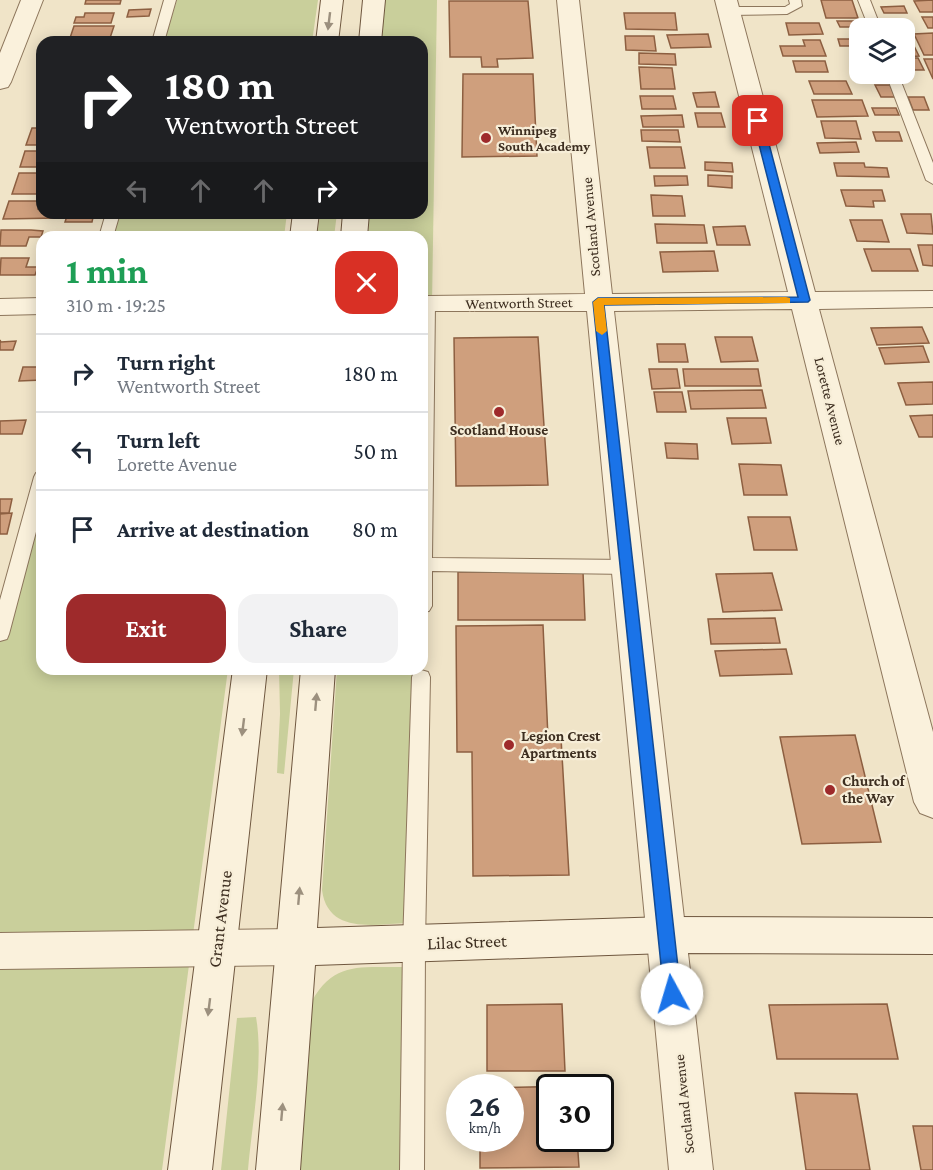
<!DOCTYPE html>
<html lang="en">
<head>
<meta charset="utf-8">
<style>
	:root { --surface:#fff; --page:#f2f2f3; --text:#1f2937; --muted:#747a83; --line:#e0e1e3; --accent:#9e2a2b }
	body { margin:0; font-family:"Crimson Pro",serif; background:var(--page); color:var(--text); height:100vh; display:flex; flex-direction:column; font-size:22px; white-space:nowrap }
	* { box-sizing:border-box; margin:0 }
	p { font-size:20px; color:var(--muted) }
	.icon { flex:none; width:33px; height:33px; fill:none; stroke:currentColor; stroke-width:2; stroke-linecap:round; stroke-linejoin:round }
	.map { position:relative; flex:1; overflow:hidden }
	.details { position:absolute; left:36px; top:231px; width:392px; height:444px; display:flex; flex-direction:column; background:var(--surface); border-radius:18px; box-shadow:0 3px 15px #0003 }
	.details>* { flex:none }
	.guide { position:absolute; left:36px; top:36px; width:392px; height:183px; border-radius:18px; box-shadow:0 3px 15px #0003; background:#202124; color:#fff; overflow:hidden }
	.buttons { position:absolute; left:849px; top:18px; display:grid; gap:12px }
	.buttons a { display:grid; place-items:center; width:66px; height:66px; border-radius:12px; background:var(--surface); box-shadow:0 3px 15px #0003; font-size:30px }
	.speed { position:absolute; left:446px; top:1074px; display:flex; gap:12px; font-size:30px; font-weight:700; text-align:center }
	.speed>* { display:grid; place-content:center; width:78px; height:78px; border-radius:50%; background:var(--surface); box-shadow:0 3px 15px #0003; line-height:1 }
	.speed small { font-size:15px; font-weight:400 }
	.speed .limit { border:3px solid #111; border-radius:9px; background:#fff; color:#111 }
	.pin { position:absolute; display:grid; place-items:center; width:51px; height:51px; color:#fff; margin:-26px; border-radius:12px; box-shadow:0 3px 9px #0006 }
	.me { position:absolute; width:66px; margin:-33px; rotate:354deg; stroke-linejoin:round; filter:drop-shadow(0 0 4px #0008) }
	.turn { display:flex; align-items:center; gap:21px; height:126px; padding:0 30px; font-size:27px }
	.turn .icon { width:78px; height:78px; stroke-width:2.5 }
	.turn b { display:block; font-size:42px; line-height:51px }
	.lanes { display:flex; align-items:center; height:57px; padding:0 30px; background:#0003; justify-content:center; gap:30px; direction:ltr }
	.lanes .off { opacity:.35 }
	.round { display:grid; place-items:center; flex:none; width:63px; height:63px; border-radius:18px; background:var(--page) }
	.summary { display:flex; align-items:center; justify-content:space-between; height:102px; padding:0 30px }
	h1 { font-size:36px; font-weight:700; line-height:45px; color:#1e9e55 }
	.action { display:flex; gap:12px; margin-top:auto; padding:12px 30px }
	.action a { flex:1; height:69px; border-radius:18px; background:var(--accent); color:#fff; font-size:24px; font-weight:700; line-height:69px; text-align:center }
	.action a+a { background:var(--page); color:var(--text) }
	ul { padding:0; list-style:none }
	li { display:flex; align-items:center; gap:18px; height:78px; padding:0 30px; border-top:2px solid var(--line) }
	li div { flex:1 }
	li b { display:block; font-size:22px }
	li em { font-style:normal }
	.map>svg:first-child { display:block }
	.green { fill:#c9cf9b }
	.building { fill:#cf9f7d; stroke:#8d5f41; stroke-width:1.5 }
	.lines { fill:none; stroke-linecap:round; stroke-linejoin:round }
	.lane-casing { stroke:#8d765c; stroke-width:2 }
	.street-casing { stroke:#8d765c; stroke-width:2 }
	.secondary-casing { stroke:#6f573f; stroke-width:2 }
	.lane { fill:#faf1dc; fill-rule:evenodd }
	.street { fill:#faf1dc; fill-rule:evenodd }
	.secondary { fill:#faf1dc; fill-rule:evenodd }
	.oneway { fill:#9c907e }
	.route { fill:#1a73e8; stroke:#114b97; stroke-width:1.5 }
	.slow { fill:#f59e0b }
	.poi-dot { fill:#9e2a2b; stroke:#f7eed8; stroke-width:2 }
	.labels { text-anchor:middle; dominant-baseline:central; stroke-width:4.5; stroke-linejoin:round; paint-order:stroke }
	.far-poi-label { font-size:14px; font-weight:bold; fill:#3d2e20; stroke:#f7eed8; text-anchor:start }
	.street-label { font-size:15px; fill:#3d2e20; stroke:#f7eed8 }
	.poi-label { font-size:15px; font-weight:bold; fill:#3d2e20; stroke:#f7eed8; text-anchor:start }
	.near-street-label { font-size:18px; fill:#3d2e20; stroke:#f7eed8 }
</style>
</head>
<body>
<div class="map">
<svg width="933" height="1170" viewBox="0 0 933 1170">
	<rect width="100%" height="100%" fill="#f0e4c8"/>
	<path class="green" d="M177,0H318L312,42H164Z
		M384,0H437L432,303L422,544V237H368L369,213H422V42H381Z
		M115,213H287L284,237H108Z
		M320,213H337L334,237H317Z
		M42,477V669H228L162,1170H0V634Z
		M279,669H294L284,774L277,773L280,714Z
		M337,669H417L408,923C375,924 328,935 322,890Z
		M407,967L402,1170H299L309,1007C332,959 361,968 407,967Z
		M256,1017C264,1062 252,1123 248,1170H221L237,1018Z"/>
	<path class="building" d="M86,0H121L120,4H85Z
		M821,0H852L858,18H826Z
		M933,0V12H920L914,1Z
		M449,1H528L533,58L497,59L498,67H482L481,57H450Z
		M904,6L907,13H884L881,7Z
		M151,9L149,16L127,17L129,10Z
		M85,13H114L111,23H74L76,17H84Z
		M624,13H675L677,30L626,29Z
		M922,17H933V28H928Z
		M837,21H857L859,27H840Z
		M786,23H819L823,34L789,35Z
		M886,25H910L913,31L888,28Z
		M74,26H114L110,38H70Z
		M933,33V55H924L914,34Z
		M708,34L711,47L671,48L667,35Z
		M625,36H654L656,51L626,50Z
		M838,39H858L860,46H840Z
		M803,40H820L826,56H783L780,46H805Z
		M904,44H913L919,56L904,57Z
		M639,53L675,54L676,65L639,64Z
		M904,58H918L924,70H904Z
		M924,59H933V79Z
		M793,61H825L828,72H796Z
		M639,67L672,68L675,89H641Z
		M463,74H533L537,156L462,157Z
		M809,81H846L852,94H814Z
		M875,85H890L895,97H881Z
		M715,92L719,107H697L693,93Z
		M640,96H673L676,109H642Z
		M908,97H924L929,110H913Z
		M812,100H862L868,116L817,117Z
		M872,108H896L899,115H875Z
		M695,113H721L725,127H698Z
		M682,115L684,127H643L641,116Z
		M821,121H856L861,139L825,138Z
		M32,128H42V145H26Z
		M641,130H678L680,142L642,141Z
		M873,132H899L902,141H876Z
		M856,142L859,152L820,153L817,143Z
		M647,147H681L685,168H650Z
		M25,151H42V167H20Z
		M705,162L732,163L733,172L705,170Z
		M834,163H864L865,167L887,168L889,177L837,176Z
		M19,173H42V194H12Z
		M708,175L732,176V188L708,186Z
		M654,176H687L688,185L655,186Z
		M841,190H882L885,201H873L874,207L846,206Z
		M651,195L682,196L685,216H653Z
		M9,201H41L38,209H42V213H59L57,218L3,219Z
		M68,213H94L92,222H65Z
		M901,214H931L933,234L907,233Z
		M850,220H882L889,242L857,241Z
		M655,224L704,225L707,243H657Z
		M745,226L750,245H717L713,227Z
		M1,230H31L43,231L41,237H29L26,246H0Z
		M918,245H933V266L923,265Z
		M864,249H910L918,271H872Z
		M714,251L718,271L663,272L660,252Z
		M1,258H29L26,267H38L35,275H0Z
		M922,327L929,343L877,345L871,328Z
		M538,337L548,485L456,486L454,338Z
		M715,337H752L758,361L721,362Z
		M0,340L1,342L16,341L13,350H0Z
		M657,344H685L688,362H659Z
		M923,346L929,362L885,364L879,348Z
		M23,367H42V380L19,381Z
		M649,369H677L680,388L652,389Z
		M683,369H758L761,386H685Z
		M933,382V404L906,405L898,383Z
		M762,390L766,408L691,409L688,391Z
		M654,392H682L686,412H657Z
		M933,415V437H919L910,416Z
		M727,418H766L771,443L732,444Z
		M26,420L22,434H0V421Z
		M665,443L697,444L698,459L667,458Z
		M739,464L781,465L787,495H744Z
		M0,499H12L9,513H0Z
		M12,513L7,534H0V514Z
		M748,517H790L797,550H754Z
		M458,572H583L585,620H458Z
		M772,573L782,610L723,612L716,574Z
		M775,618L780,643L711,644L708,619Z
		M543,625L548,738H561L569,875L473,876L472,752H457L456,626Z
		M786,649L792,674L720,676L715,651Z
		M855,735L881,842L802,844L780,737Z
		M562,1004L565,1071H487V1005Z
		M887,1004L898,1059H777L769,1005Z
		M575,1086L549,1088V1138H577L579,1167L480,1168V1138H510V1088H490Z
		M795,1093L857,1094L870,1170H806Z
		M913,1126H933V1170H921Z"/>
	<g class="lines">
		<defs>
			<path id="lane" d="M164,0H176L164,42H152Z
				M789,0H801L802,6L787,14L729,15L723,11L729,7H785L790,4Z
				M858,0H870L881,28H869Z
				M886,74H898L933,163V184L926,180Z
				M106,213H120L113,237H99Z
				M428,299L435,304L432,558L628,560L634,562L637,567L634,572L628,574L432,571V606L429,611L422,612V303Z
				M42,471V509L9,634L7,639L0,641V600L34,477L36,473Z
				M421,670L428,672L430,677L425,944L424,1170H400L403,944L412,677L414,672Z"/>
			<path id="street" d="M21,0H43L11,82L8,87L0,89V53Z
				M557,0H579L612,294L788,292L715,0H737L815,292L933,291V307L819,309L933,732V818L920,813L914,802L792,309L614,311L713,1170H669L587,311H422V297L428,296L585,294Z
				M42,298V314L0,315V299Z
				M295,929L309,934L315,947L309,960L295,965L0,969V933Z"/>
			<path id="secondary" d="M321,0H343L338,42H316Z
				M363,0H385L381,42H359Z
				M293,213H319L316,237H290Z
				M343,213H369L367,237H341Z
				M233,669H267L212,1170H168Z
				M301,669H335L317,928L666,917L933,918V954L666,953L315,965L300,1170H256Z"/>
		</defs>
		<use href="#lane" class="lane-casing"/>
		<use href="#street" class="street-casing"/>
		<use href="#secondary" class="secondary-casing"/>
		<use href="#lane" class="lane"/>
		<use href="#street" class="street"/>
		<use href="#secondary" class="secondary"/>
	</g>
	<defs><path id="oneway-solid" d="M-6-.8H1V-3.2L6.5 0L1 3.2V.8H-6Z" transform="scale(1.5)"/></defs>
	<g class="oneway">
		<use href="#oneway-solid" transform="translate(329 21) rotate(97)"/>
		<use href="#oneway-solid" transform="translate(316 702) rotate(-85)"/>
		<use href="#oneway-solid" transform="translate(243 727) rotate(97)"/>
		<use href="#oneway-solid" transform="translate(299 896) rotate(-85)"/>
		<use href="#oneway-solid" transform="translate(209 1007) rotate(97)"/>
		<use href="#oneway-solid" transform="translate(282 1112) rotate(-85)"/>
	</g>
	<path class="route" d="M758,118L763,121L810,300L808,302L604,305L681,994L678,1000L672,1002L666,1000L664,994L593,302L598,298L798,297L753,121Z"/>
	<path class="slow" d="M786,297L790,298V303L604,305L607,331L602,335L596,331L593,302L598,298Z"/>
	<g class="poi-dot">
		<circle cx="486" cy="138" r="6"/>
		<circle cx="499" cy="412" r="6"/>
		<circle cx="509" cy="745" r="6"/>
		<circle cx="830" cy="790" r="6"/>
	</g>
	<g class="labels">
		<g class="far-poi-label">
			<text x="498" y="130">Winnipeg<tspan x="498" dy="16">South Academy</tspan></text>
		</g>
		<g class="street-label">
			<text transform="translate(591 227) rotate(-95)">Scotland Avenue</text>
			<text transform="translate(519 303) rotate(-1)">Wentworth Street</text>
			<text transform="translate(830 401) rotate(76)">Lorette Avenue</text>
			<text transform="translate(684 1104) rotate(-96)">Scotland Avenue</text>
		</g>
		<g class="poi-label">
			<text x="499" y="430" text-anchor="middle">Scotland House</text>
			<text x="521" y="736">Legion Crest<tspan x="521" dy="17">Apartments</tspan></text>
			<text x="842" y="781">Church of<tspan x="842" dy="17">the Way</tspan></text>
		</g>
		<g class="near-street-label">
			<text transform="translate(220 919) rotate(-83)">Grant Avenue</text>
			<text transform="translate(467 942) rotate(-2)">Lilac Street</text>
		</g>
	</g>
</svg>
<div class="buttons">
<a><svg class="icon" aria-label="layers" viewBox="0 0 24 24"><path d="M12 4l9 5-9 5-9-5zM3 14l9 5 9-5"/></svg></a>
</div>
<div class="speed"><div>26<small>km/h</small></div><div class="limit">30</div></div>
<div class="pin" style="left:758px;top:121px;background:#d93025"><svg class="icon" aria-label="arrive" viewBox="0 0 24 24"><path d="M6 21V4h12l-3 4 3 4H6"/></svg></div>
<svg class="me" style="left:672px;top:994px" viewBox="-20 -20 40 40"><circle r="19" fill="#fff"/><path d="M0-13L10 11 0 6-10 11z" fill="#1a73e8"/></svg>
<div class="guide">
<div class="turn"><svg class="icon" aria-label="right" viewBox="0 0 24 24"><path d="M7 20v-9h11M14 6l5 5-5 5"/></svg><div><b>180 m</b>Wentworth Street</div></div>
<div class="lanes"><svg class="icon off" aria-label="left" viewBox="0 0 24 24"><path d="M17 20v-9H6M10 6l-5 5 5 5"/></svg><svg class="icon off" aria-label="ahead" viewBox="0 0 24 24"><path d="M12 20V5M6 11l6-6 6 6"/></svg><svg class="icon off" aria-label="ahead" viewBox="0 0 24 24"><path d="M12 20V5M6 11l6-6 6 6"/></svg><svg class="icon" aria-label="right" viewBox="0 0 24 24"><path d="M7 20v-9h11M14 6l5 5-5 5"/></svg></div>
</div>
<section class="details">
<div class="summary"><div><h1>1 min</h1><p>310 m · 19:25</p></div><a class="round" style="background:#d93025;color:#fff"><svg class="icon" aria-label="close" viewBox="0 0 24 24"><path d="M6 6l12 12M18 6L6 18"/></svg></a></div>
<ul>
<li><svg class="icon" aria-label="right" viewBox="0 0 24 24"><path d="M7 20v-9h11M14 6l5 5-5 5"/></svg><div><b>Turn right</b><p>Wentworth Street</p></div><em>180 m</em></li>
<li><svg class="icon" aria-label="left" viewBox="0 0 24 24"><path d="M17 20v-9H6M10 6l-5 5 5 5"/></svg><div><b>Turn left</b><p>Lorette Avenue</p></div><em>50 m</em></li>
<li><svg class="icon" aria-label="arrive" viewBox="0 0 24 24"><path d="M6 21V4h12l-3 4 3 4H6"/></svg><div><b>Arrive at destination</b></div><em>80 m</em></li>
</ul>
<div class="action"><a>Exit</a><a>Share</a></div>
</section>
</div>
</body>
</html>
